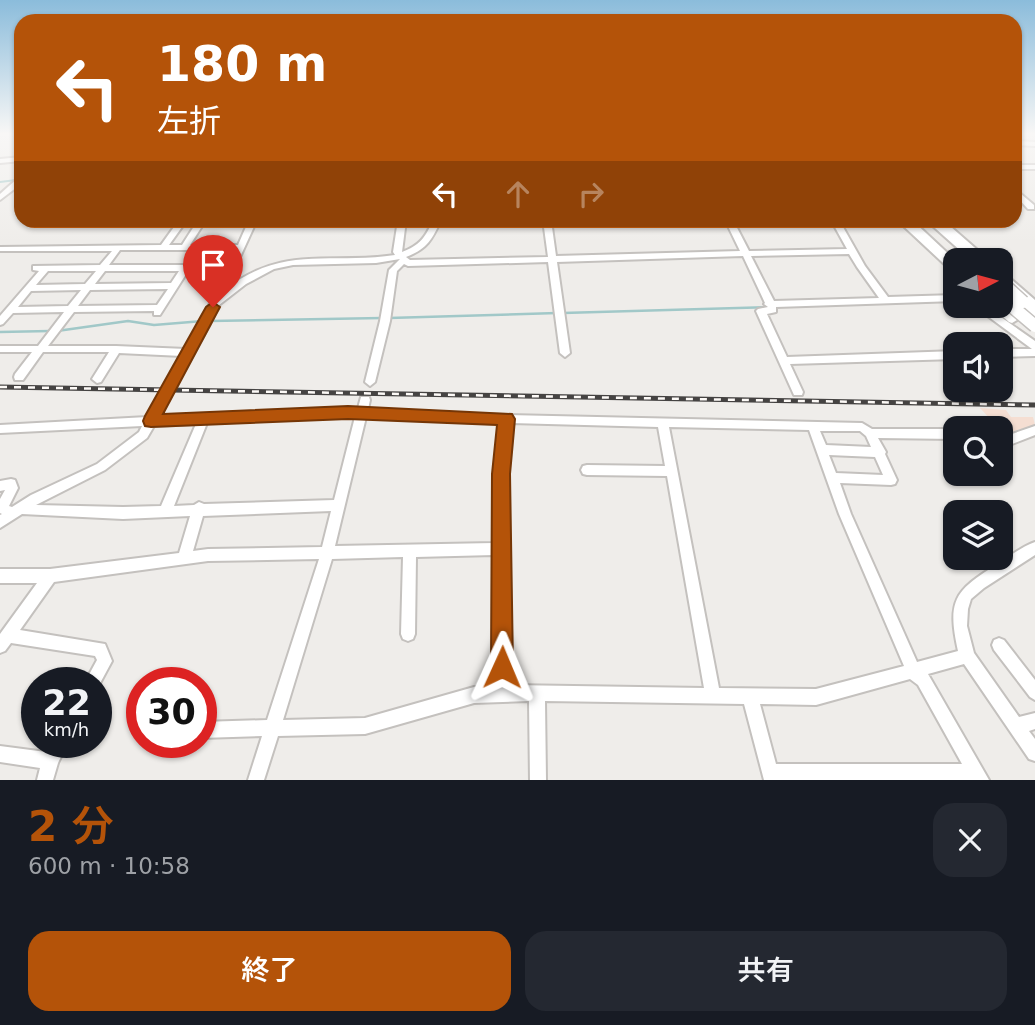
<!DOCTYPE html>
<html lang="ja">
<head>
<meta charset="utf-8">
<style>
	:root { --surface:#171b24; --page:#242831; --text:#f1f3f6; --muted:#9ea1a6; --accent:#b45309 }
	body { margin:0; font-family:"DejaVu Sans","Noto Sans JP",sans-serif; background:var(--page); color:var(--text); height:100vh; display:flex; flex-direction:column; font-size:26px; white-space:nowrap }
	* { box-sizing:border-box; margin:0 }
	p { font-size:23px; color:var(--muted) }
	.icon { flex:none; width:38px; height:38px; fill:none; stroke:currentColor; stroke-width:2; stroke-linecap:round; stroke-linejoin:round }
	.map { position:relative; height:780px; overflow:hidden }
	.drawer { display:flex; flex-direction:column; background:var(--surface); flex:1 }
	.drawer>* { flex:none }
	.banner { position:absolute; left:14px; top:14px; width:1008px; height:214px; border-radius:21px; box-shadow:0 2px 5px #0004; background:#b45309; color:#fff; overflow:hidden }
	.needle { width:46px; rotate:84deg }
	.buttons { position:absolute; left:943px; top:248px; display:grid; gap:14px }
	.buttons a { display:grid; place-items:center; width:70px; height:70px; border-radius:14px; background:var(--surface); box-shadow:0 2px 5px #0004; font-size:35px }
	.speed { position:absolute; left:21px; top:667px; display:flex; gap:14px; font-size:35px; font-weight:700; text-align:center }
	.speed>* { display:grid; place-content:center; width:91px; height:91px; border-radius:50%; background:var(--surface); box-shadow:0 2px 5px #0004; line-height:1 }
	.speed small { font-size:18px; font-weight:400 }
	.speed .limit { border:10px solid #d22; background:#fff; color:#111 }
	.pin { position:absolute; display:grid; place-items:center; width:60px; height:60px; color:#fff; margin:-72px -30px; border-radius:50% 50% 50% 0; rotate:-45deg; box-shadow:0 0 7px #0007 }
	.pin .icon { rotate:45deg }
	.me { position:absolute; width:77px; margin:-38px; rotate:1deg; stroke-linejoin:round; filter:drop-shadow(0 0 5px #0008) }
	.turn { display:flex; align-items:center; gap:24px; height:147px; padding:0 28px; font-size:32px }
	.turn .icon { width:91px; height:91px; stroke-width:2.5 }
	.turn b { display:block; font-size:49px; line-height:60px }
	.lanes { display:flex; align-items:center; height:66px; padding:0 28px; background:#0003; justify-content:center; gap:35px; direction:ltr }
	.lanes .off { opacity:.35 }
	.round { display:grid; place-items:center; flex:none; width:74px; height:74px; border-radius:21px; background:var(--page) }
	.summary { display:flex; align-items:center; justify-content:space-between; height:119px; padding:0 28px }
	h1 { font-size:42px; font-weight:600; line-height:52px; color:var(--accent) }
	.action { display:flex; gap:14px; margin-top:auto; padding:14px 28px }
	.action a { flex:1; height:80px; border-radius:21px; background:var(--accent); color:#fff; font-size:28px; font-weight:600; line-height:80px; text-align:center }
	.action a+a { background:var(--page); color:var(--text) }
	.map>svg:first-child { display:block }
	.industrial { fill:#f5ded2 }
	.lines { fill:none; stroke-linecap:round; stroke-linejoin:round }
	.stream-far1 { stroke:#a1c8c8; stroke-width:2 }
	.stream { stroke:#a1c8c8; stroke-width:2.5 }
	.minor-casing { stroke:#c4c1be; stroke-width:4 }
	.major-casing { stroke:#c4c1be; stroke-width:4 }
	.highway-casing { stroke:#c4c1be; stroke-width:4 }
	.minor { fill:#fff; fill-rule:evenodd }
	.major { fill:#fff; fill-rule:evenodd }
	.highway { fill:#fff; fill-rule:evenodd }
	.rail-casing { stroke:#454342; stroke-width:5 }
	.rail { stroke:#fdfaf7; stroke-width:2.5; stroke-dasharray:7; stroke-linecap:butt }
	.highway-bridge-casing { stroke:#c4c1be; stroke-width:15; stroke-linecap:butt }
	.highway-bridge { stroke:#fff; stroke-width:12 }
	.route { fill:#b45309; stroke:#753606; stroke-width:2 }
</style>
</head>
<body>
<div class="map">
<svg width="1035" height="780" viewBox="0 0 1035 780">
	<rect width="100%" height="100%" fill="#efedea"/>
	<path class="industrial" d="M980,408L1006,410L1011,417H1033L1035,425L1004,434Z"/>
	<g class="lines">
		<path class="stream-far1" d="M0,182L16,180"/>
		<path class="stream" d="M829,305L956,301
			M563,313L770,307
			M389,318L557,313
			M210,321L382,318
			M57,331L128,321L154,325L203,321
			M0,332L50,331"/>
		<defs>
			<path id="minor" d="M1015,141L1035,142V146L1015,145Z
				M1015,165H1035V169H1015Z
				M18,178H21V184L0,200V194Z
				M1015,189L1034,205V209H1028L1015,195Z
				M179,220H187L169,245H182L198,220H206L190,245H238L249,220H257L225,290C283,244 329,265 395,255L393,252L398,220H406L402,252C419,246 426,237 433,220H441C432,240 427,249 406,257L410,260L548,257L543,220H551L556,256L740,251L725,220H733L749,251L847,249L831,220H839L865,266L888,297L956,295V301L776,307V312L767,314L787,357L956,351V359L790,364L803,392L802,395H794L756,311L758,309L768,307L764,304L765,303L743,256L557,262L570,353L565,357L560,353L548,262L408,266L404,264L397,271L390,321L375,382L370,386L365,382L380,321L389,270L400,259L376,263L293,265L274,269L246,284L219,305L210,324L159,417L358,408L361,397H369L370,400L368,409L464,414L862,423L872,429H956V439L878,438L886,452L885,454L897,480L895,484L891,485L840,483L851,514L917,662L958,651C947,601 954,591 996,565C1009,557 1021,547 1035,542V555L984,588L971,599L968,609L967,626L974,653L1019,717L1035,713V729L1029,731L1035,739V761L1029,759L964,664L928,674L989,780H764L744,704L545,701L546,780H530L529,701L474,703L365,734L278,736L264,780H248L262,736L201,738V722L267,720L319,559L208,561L54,582L20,630L105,644L112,661L98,687L96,688V682H85L97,660L95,656L11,643L5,651L0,653V634L37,583H0V569H50L179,553L190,516L123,519L22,514L0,528V515L2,514L0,513V499L5,490L0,491V481L11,479L15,480L18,488L9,506L12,507L31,495L97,464L139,432L142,426L0,433V425L147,417L182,356L119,353L101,382L97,383L92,379L109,352H43L23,380H15L14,377L15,374L32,352H0V346H38L64,312L13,313L3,324L0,325V316L39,271L33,270V266L100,265L112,251H0V247L161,245ZM120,250H200L192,264L188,265H109ZM209,250H235L200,324L186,349L116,346H48L74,312L154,311V315H160L188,271L198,268ZM849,254L857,267L879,298L774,301L751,256ZM48,271H96L85,284L36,285ZM105,271H179L171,283L95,284ZM168,289L157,305L78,306L90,290ZM81,290L68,306L18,307L31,291ZM348,416L355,417L334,500L204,504L199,502L194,505L174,506L207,423ZM366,417L500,423L495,487L494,543L335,546ZM511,423L658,427L665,466L587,465L583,466L581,470L583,474L587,475L667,476L704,688L509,685L507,554L510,549C501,534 509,445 511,423ZM196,424L161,506L123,507L36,505L105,470L147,438L154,426ZM669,427L809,430L839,514L904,666L816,689L719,688ZM820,431H860L866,436L871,447L826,445ZM829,455L875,457L883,475L836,473ZM331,511L322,547L208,549L193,551L203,516ZM494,555L493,686L474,687L365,718L283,720L332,559L403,557L401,634L403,639L408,641L413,639L415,634L416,557ZM910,679L918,685L962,764H776L760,704L816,705Z
				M897,220H906L956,267V275Z
				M934,220H943L990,261H981Z
				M1001,272L1004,273L1035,300V308L1032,307L1001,280Z
				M974,306H985L1035,341V356L1001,357V349H1032Z
				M991,306H1001L1017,320L1012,323L1009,322Z
				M1035,426V435L1012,444L1001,443V433L1012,434Z
				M999,638L1004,640L1035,680V700L1030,697L994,650L992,645L994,640Z
				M51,742H68L58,763L53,780H37L40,768L0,762V746L46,752Z"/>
			<path id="major" d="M21,157V161L0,163V159Z"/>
			<path id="highway" d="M900,220H912L956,261V270Z
				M926,220H938L984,261H972Z
				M1023,298L1035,307V319L1031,318L1017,302Z"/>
		</defs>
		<use href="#minor" class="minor-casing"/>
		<use href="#major" class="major-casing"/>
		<use href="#highway" class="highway-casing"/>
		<use href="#minor" class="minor"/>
		<use href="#major" class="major"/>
		<use href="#highway" class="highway"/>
		<defs>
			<path id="rail" d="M0,387L1035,405"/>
		</defs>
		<use href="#rail" class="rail-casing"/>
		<use href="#rail" class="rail"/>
		<defs>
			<path id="highway-bridge" d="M1001,282L1023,302
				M1001,297L1035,326"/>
		</defs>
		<use href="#highway-bridge" class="highway-bridge-casing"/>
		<use href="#highway-bridge" class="highway-bridge"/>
	</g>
	<linearGradient id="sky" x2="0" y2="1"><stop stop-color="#8bbcdb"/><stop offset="0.55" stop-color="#f8f7f6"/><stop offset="1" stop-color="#f8f7f6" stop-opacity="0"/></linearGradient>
	<rect width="1035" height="243" fill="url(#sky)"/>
	<path class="route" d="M213,302L220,307L163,414L348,406L512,414L515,419L510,474L513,667L510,675L502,678L494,675L491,667L492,474L497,425L348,419L151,427L145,426L143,421L145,416L206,307Z"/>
</svg>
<div class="buttons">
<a><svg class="needle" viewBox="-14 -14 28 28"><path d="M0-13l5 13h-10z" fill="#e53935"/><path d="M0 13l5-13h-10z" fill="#9ea1a6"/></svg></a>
<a><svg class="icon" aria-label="sound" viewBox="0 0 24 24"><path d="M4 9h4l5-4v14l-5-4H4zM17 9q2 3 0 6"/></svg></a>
<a><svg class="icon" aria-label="search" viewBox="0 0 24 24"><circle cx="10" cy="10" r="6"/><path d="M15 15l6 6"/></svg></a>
<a><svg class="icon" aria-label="layers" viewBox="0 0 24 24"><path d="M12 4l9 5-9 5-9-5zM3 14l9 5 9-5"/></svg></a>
</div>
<div class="speed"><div>22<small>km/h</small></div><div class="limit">30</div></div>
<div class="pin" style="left:213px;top:307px;background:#d93025"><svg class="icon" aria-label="arrive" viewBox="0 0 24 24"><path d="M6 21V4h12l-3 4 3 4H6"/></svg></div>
<svg class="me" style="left:502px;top:667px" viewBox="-20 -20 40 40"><path d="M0-17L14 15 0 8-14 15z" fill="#b45309" stroke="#fff" stroke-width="4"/></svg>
<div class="banner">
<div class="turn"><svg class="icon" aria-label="left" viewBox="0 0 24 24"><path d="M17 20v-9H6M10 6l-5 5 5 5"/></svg><div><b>180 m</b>左折</div></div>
<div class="lanes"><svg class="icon" aria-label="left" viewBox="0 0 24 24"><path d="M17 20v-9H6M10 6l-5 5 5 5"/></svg><svg class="icon off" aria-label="ahead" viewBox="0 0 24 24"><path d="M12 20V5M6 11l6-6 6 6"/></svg><svg class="icon off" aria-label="right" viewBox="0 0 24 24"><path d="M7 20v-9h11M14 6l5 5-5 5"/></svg></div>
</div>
</div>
<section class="drawer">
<div class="summary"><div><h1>2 分</h1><p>600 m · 10:58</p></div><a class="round"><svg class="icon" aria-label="close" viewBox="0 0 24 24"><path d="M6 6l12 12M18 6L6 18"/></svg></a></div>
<div class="action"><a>終了</a><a>共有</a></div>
</section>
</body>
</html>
